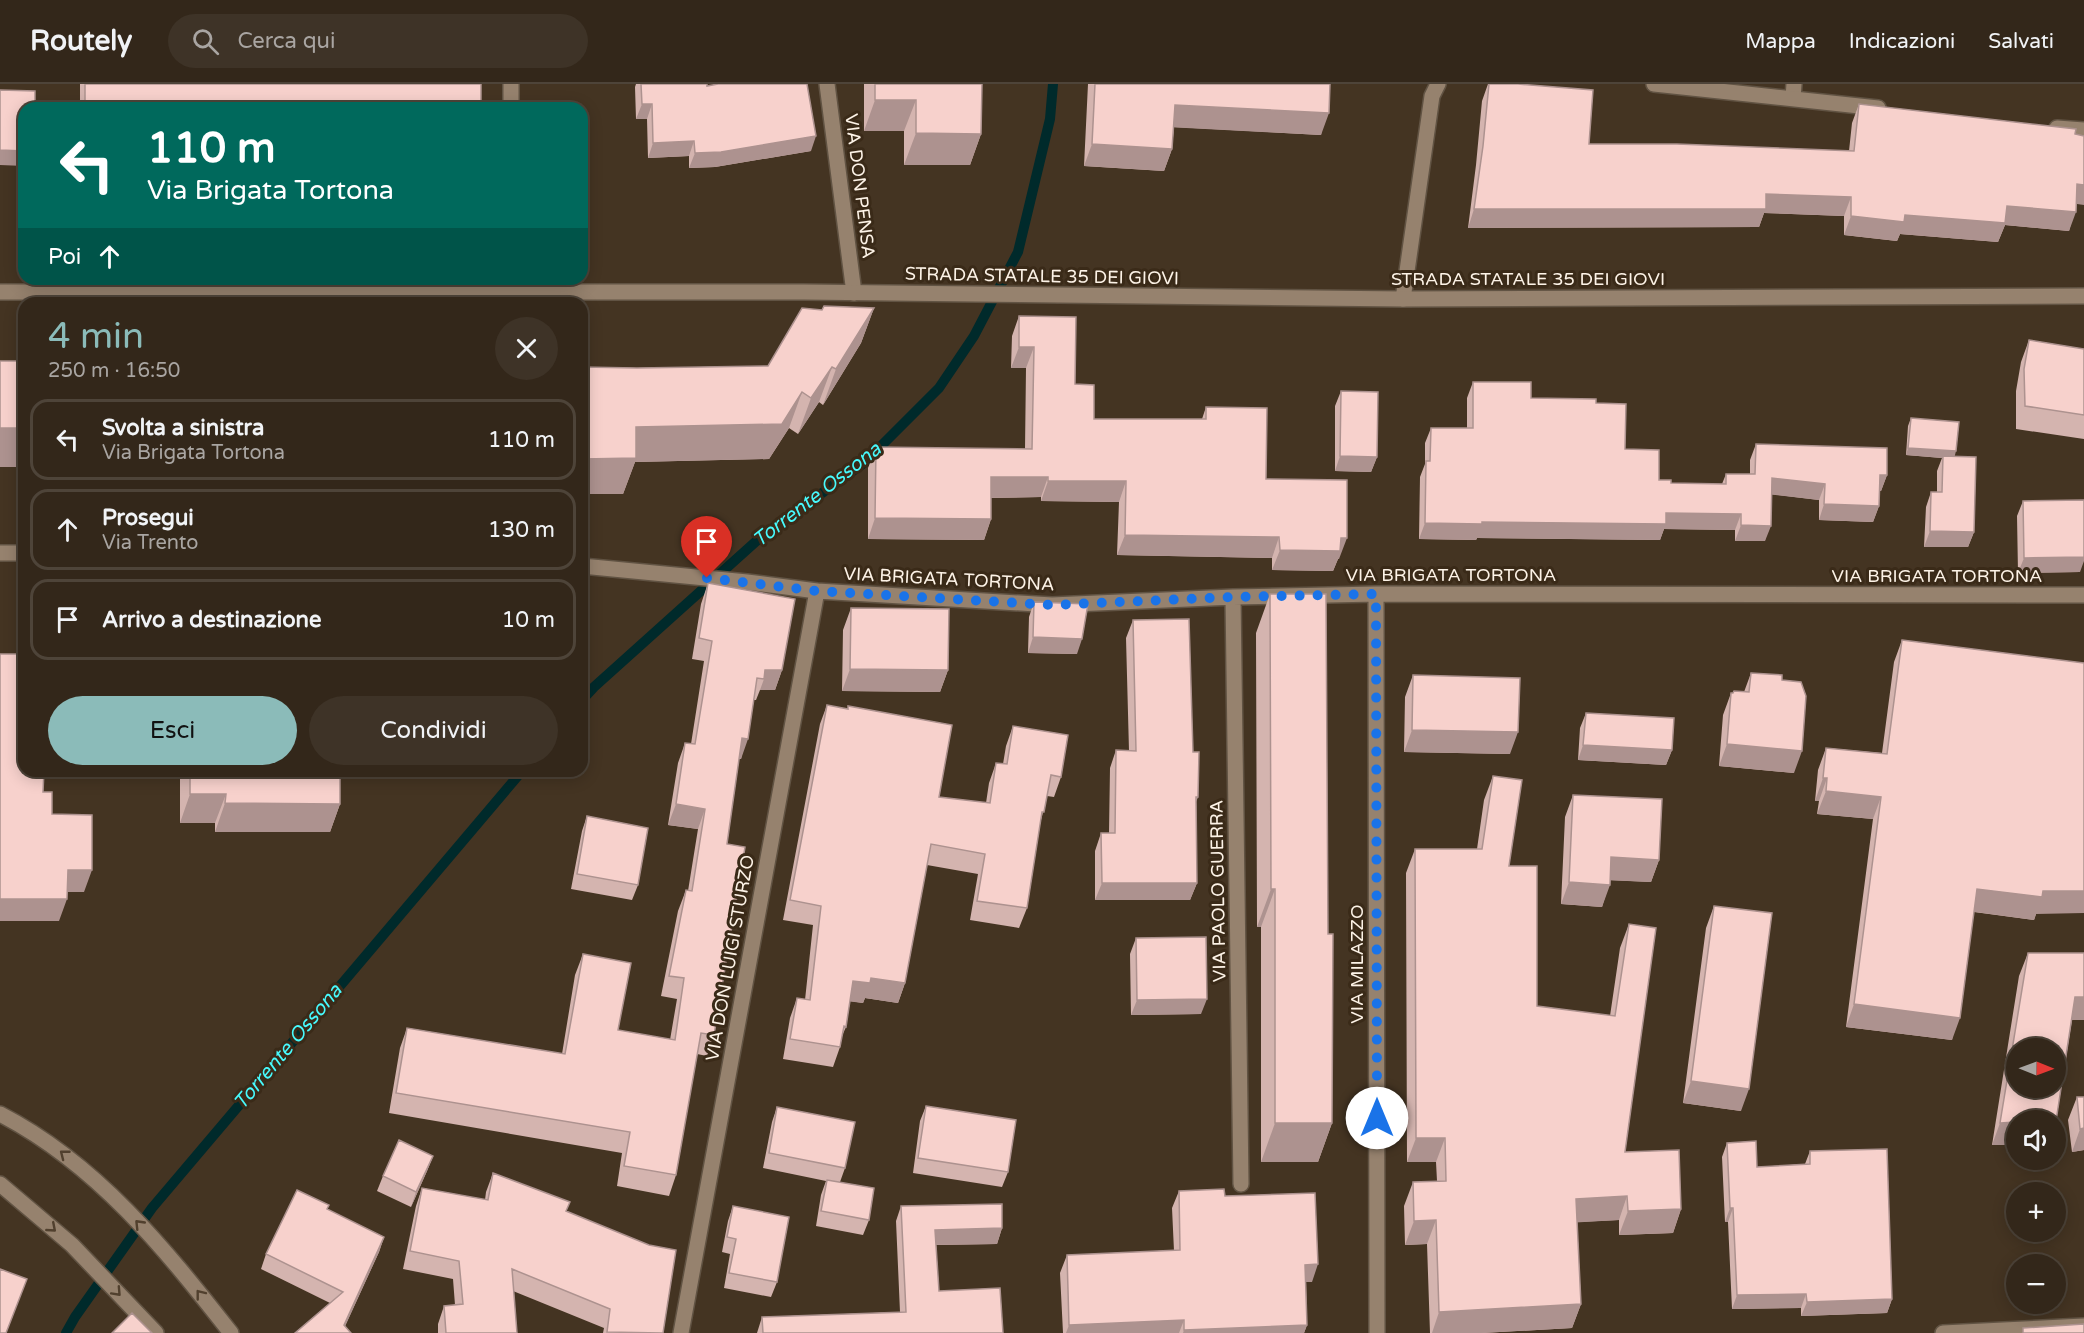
<!DOCTYPE html>
<html lang="it">
<head>
<meta charset="utf-8">
<style>
	:root { --surface:#33271a; --page:#3e3327; --text:#f1f3f6; --muted:#a9a5a2; --line:#4e4439; --accent:#8bbbb9 }
	body { margin:0; font-family:"Varela Round",sans-serif; background:var(--page); color:var(--text); height:100vh; display:flex; flex-direction:column; font-size:22px; white-space:nowrap }
	* { box-sizing:border-box; margin:0 }
	p { font-size:20px; color:var(--muted) }
	.icon { flex:none; width:33px; height:33px; fill:none; stroke:currentColor; stroke-width:2; stroke-linecap:round; stroke-linejoin:round }
	.map { position:relative; flex:1; overflow:hidden }
	.sheet { position:absolute; left:18px; top:213px; width:570px; height:480px; display:flex; flex-direction:column; background:var(--surface); border-radius:18px; box-shadow:0 3px 15px #0003,0 0 0 2px var(--line) }
	.sheet>* { flex:none }
	.banner { position:absolute; left:18px; top:18px; width:570px; height:183px; border-radius:18px; box-shadow:0 3px 15px #0003,0 0 0 2px var(--line); background:#00695c; color:#fff; overflow:hidden }
	.needle { width:39px; rotate:91deg }
	.buttons { position:absolute; left:2006px; top:954px; display:grid; gap:12px }
	.buttons a { display:grid; place-items:center; width:60px; height:60px; border-radius:50%; background:var(--surface); box-shadow:0 3px 15px #0003,0 0 0 2px var(--line); font-size:30px }
	.pin { position:absolute; display:grid; place-items:center; width:51px; height:51px; color:#fff; margin:-62px -26px; border-radius:50% 50% 50% 0; rotate:-45deg; box-shadow:0 0 6px #0007 }
	.pin .icon { rotate:45deg }
	.me { position:absolute; width:66px; margin:-33px; rotate:0deg; stroke-linejoin:round; filter:drop-shadow(0 0 4px #0008) }
	.turn { display:flex; align-items:center; gap:21px; height:126px; padding:0 30px; font-size:27px }
	.turn .icon { width:78px; height:78px; stroke-width:2.5 }
	.turn b { display:block; font-size:42px; line-height:51px }
	.then { display:flex; align-items:center; height:57px; padding:0 30px; background:#0003; gap:12px; font-size:22px }
	.round { display:grid; place-items:center; flex:none; width:63px; height:63px; border-radius:32px; background:var(--page) }
	.overview { display:flex; align-items:center; justify-content:space-between; height:102px; padding:0 30px }
	h1 { font-size:36px; font-weight:600; line-height:45px; color:var(--accent) }
	.cta { display:flex; gap:12px; margin-top:auto; padding:12px 30px }
	.cta a { flex:1; height:69px; border-radius:36px; background:var(--accent); color:#111; font-size:24px; font-weight:600; line-height:69px; text-align:center }
	.cta a+a { background:var(--page); color:var(--text) }
	ul { padding:0; list-style:none }
	li { display:flex; align-items:center; gap:18px; height:81px; margin:0 12px 9px; padding:0 18px; border:3px solid var(--line); border-radius:18px }
	li div { flex:1 }
	li b { display:block; font-size:22px }
	li em { font-style:normal }
	header { display:flex; align-items:center; gap:36px; box-sizing:border-box; height:84px; padding:0 30px; background:var(--surface); border-bottom:2px solid var(--line) }
	header strong { font-size:28px }
	nav { display:flex; gap:33px; margin-inline-start:auto; font-size:21px }
	.search { width:420px; height:54px; background:var(--page); display:flex; align-items:center; gap:15px; box-sizing:border-box; padding:0 21px; border-radius:33px; color:var(--muted); font-size:22px }
	.map>svg:first-child { display:block }
	.lines { fill:none; stroke-linecap:round; stroke-linejoin:round }
	.stream { stroke:#002a2b; stroke-width:10 }
	.lane-casing { stroke:#615343; stroke-width:18 }
	.street-casing { stroke:#615343; stroke-width:18 }
	.secondary-casing { stroke:#615343; stroke-width:18 }
	.lane { stroke:#96826e; stroke-width:15 }
	.street { stroke:#96826e; stroke-width:15 }
	.secondary { stroke:#96826e; stroke-width:15 }
	.wall { fill:#d4b4af }
	.shaded-wall { fill:#ad928f }
	.building { fill:#f7d1cc; stroke:#ad928f; stroke-width:1.5; fill-rule:evenodd }
	.oneway { stroke:#51402e }
	.route { stroke:#1a73e8; stroke-width:10; stroke-dasharray:0 18 }
	.labels { text-anchor:middle; dominant-baseline:central; stroke-width:6; stroke-linejoin:round; paint-order:stroke }
	.street-label { font-size:18px; fill:#fdf3e7; stroke:#3a2a18 }
	.water-label { font-size:20px; font-style:italic; fill:#47fafd; stroke:#3a2a18 }
</style>
</head>
<body>
<header>
<strong>Routely</strong>
<div class="search"><svg class="icon" aria-label="search" viewBox="0 0 24 24"><circle cx="10" cy="10" r="6"/><path d="M15 15l6 6"/></svg>Cerca qui</div>
<nav><a>Mappa</a><a>Indicazioni</a><a>Salvati</a></nav>
</header>
<div class="map">
<svg width="2084" height="1249" viewBox="0 0 2084 1249">
	<rect width="100%" height="100%" fill="#443422"/>
	<g class="lines">
		<path class="stream" d="M582,616L594,603L762,452L864,379L939,304L974,252L1018,168L1050,35L1053,0
			M66,1249L75,1233L152,1124L522,687"/>
		<defs>
			<path id="lane" d="M1793,14L1794,0"/>
			<path id="street" d="M827,0L854,209
				M1654,0L1878,24
				M511,24V0
				M2057,44L2084,46
				M1403,215L1432,12L1438,0
				M0,469H24
				M582,482L747,498L817,507L1052,521L1233,513L1376,510L2084,511
				M1376,510L1377,1249
				M1233,513L1241,1100
				M0,1030C97,1080 165,1165 231,1249
				M0,1100L72,1161L156,1249
				M681,1249L817,507
				M1943,1249L2084,1242"/>
			<path id="secondary" d="M0,208H804L1403,215L2084,212"/>
		</defs>
		<use href="#lane" class="lane-casing"/>
		<use href="#street" class="street-casing"/>
		<use href="#secondary" class="secondary-casing"/>
		<use href="#lane" class="lane"/>
		<use href="#street" class="street"/>
		<use href="#secondary" class="secondary"/>
	</g>
	<path class="wall" d="M80,0H481V24H80Z
		M636,0H707V2L811,67L715,83L689,84V72L648,74L647,35H636L635,3Z
		M864,0H982L981,50L970,81H904V47H864Z
		M1088,0H1330L1321,51L1174,43L1172,65L1164,87L1084,82Z
		M1488,0H1518L1589,60L1849,67L1852,39L1859,20L2075,50L2076,120L2069,147L2005,141L1998,158L1900,150L1897,157L1844,151V132L1764,129L1759,143L1468,144L1476,81L1482,17Z
		M874,224L861,259L823,321L819,318L798,350L789,344L769,375L635,378L623,410H582V283L637,284L768,282L822,226Z
		M1019,232L1075,300L1094,335H1202L1206,323L1266,395L1339,475H1338L1333,487L1272,486V474L1117,471L1119,418L1041,417V413L991,414V435L984,456L868,455V384L876,363L1025,365L1026,284H1011L1012,252Z
		M2029,256L2084,265V355L2016,345V307L2021,278Z
		M1473,298L1531,314L1596,319L1625,365L1659,396L1671,399L1722,400L1726,390H1750V376L1756,360L1887,391L1881,407H1879V422L1873,438L1819,436V416L1771,410L1765,457H1735V446L1664,445L1660,456L1477,454L1476,456L1419,455L1420,393L1425,380V359L1431,344H1467V314Z
		M1341,307L1377,373L1371,388L1335,387V322Z
		M1911,334L1954,372L1974,448L1968,463H1924L1926,423L1931,408H1937V387L1942,374L1906,371L1908,342Z
		M2023,417L2080,488L2018,489L2017,432Z
		M708,499L782,586L775,606H760L756,616H754L741,675H739L727,760L714,951L707,972L697,970L676,1091L669,1112L617,1102L622,1069L389,1029L400,964L407,944L562,970L575,891L583,870L618,946L670,956L677,915L661,912L678,827L686,806L688,807L698,745L668,741L678,679L685,659L691,660L704,577L692,575L701,520Z
		M1270,510L1328,850L1332,1039L1318,1078H1261V843H1257L1256,549Z
		M1034,518L1077,570L1028,569L1029,533Z
		M851,524L948,586L940,608L842,607L843,546Z
		M1133,536L1193,668L1198,713L1196,718L1197,799L1190,816H1095V767L1101,749H1109L1110,684L1116,666L1129,667L1126,554Z
		M1902,556L2036,830L2034,836L1974,828L1952,956L1846,943L1873,735L1817,730L1819,717H1815L1818,686L1826,664L1882,669L1894,578Z
		M1751,589L1782,596L1794,689L1719,682L1723,631L1731,609H1733L1734,607L1744,608Z
		M1413,591L1510,670L1404,668L1405,613Z
		M827,621L848,625V622L939,713L986,719L989,699L996,679L1003,680L1006,662L1013,642L1061,693L1054,713L1047,712L1040,740L1027,824L1019,844L970,836L978,790L927,781L905,899L898,919L865,914L863,919L850,917L846,943L842,952L840,963L833,983L783,975L790,934L797,914L805,916L813,841L783,836L820,640Z
		M1586,629L1672,666L1666,681L1578,676L1580,644Z
		M180,687H340V720L330,748H215V739H180Z
		M1493,692L1509,782L1537,922L1610,932L1620,864L1629,840L1625,1068L1681,1125L1673,1149L1619,1151V1136L1577,1138L1581,1220L1572,1244L1482,1249H1430L1427,1160L1405,1161L1404,1122L1413,1098L1437,1097L1436,1078H1407L1406,789L1415,765H1477L1484,716Z
		M1573,711L1659,776L1651,798L1610,796L1602,823L1561,820L1565,733Z
		M587,732L638,801L632,816L571,805L582,747Z
		M1714,822L1741,1027L1683,1019L1706,844Z
		M1136,854L1201,930L1131,931L1130,870Z
		M2028,869L2072,936L2056,1037L2055,1039V1036H2016V1061H1992L2019,892Z
		M2077,1013H2084V1066L2072,1068L2068,1036Z
		M926,1022L1008,1088L1002,1103L913,1089L920,1037Z
		M777,1023L845,1084L840,1098L869,1136L863,1151L816,1142L821,1111L826,1097L763,1084L772,1038Z
		M1727,1059L1757,1083L1805,1080L1810,1067L1892,1215L1887,1229L1801,1232V1224L1732,1225L1728,1138H1725L1722,1073Z
		M433,1072L427,1087L411,1123L377,1107L383,1092Z
		M493,1089L566,1127L663,1249H603L604,1244L513,1207L517,1249H438V1240L444,1222L455,1221L453,1195L403,1185L416,1122L422,1104L485,1116L486,1108Z
		M1179,1107L1225,1112L1312,1198H1306L1307,1241L1304,1249H1063L1060,1189L1067,1171L1174,1167L1172,1124Z
		M733,1122L777,1198L771,1213L724,1204L730,1170L722,1168L728,1137Z
		M901,1122L1002,1144L997,1160L936,1161L939,1207L1003,1249H757L762,1233L900,1228L896,1137Z
		M327,1125L384,1153L379,1168L345,1242L295,1249L330,1219L261,1185L266,1170Z"/>
	<path class="shaded-wall" d="M875,16H916L904,47H864Z
		M642,20H652L647,35H636Z
		M1175,21L1329,29L1321,51L1167,43Z
		M916,49L981,50L970,81H904Z
		M816,52L811,67L715,83L689,84L695,69Z
		M694,57L689,72L648,74L653,59Z
		M1092,60L1172,65L1164,87L1084,82Z
		M0,66L24,67V82L0,81Z
		M2077,100L2084,101V121L2070,119Z
		M1766,110L1851,113L1844,132L1764,129L1759,143L1468,144L1474,125Z
		M2007,122L2076,128L2069,147L2005,141L1998,158L1900,150L1897,157L1844,151L1851,132L1905,131Z
		M874,224L861,259L823,321L836,285Z
		M1019,263H1034L1026,284H1011Z
		M832,283L819,318L798,350L811,314Z
		M802,308L789,344L769,375L635,378L623,410H582V375L636,343Z
		M0,344H24V383H0Z
		M1908,364L1956,367L1954,375L1906,371Z
		M1340,372L1377,373L1371,388L1335,387Z
		M1880,391H1887L1881,407H1874Z
		M991,393H1048L1041,413L984,414Z
		M1772,394L1825,400L1819,416L1766,410Z
		M1048,397H1126L1119,418L1041,417Z
		M1824,420L1879,422L1873,438L1819,436Z
		M1666,429L1741,430L1735,446L1664,445L1660,456L1477,454L1476,456L1419,455L1425,439L1482,438Z
		M875,434L991,435L984,456L868,455Z
		M1741,441L1771,442L1765,457H1735Z
		M1930,447L1974,448L1968,463H1924Z
		M1125,451L1279,453L1272,474L1117,471Z
		M1341,454H1347L1339,475H1338L1333,487L1272,486L1280,466Z
		M2084,473V477L2080,488L2018,489L2024,474Z
		M1033,553L1082,555L1077,570L1028,569Z
		M850,585L948,586L940,608L842,607Z
		M765,586H782L775,606H760L764,595Z
		M1412,646L1518,648L1510,670L1404,668Z
		M742,654L748,655L741,675L735,674Z
		M1727,660L1802,667L1794,689L1719,682Z
		M1583,661L1672,666L1666,681L1578,676Z
		M1823,694H1827L1819,717H1815Z
		M1826,707L1881,713L1873,735L1817,730Z
		M190,710H226L215,739H180Z
		M225,719L340,720L330,748H215Z
		M676,720L705,725L698,745L668,741Z
		M1611,773L1659,776L1651,798L1603,796Z
		M68,786H92L84,808H60Z
		M1569,798L1610,801L1602,823L1561,820Z
		M1102,799H1197L1190,816H1095Z
		M1271,805H1275L1261,843H1257Z
		M1977,805L2043,807H2084V829L2036,830L2034,836L1968,827Z
		M0,815H67L59,837H0Z
		M871,894L905,899L898,919L865,914L863,919L846,917L853,897Z
		M2075,913H2084V936H2067Z
		M1207,915L1201,930L1131,931L1137,916Z
		M1854,920L1960,934L1952,956L1846,943Z
		M1691,997L1749,1005L1741,1027L1683,1019Z
		M2016,1038V1061H1992L2000,1039Z
		M1275,1039H1332L1318,1078H1261Z
		M2084,1044V1066L2072,1068L2080,1045Z
		M1416,1054H1445L1436,1078H1407Z
		M433,1072L427,1087L411,1123L416,1108Z
		M1627,1112L1619,1136L1567,1139L1576,1115Z
		M1730,1124H1733L1728,1138H1725Z
		M1681,1125L1673,1149L1619,1151L1628,1127Z
		M1436,1136L1427,1160L1405,1161L1414,1137Z
		M1002,1144L997,1160L930,1161L935,1146Z
		M384,1153L379,1168L342,1249L344,1241Z
		M1318,1180L1312,1198H1299L1305,1181Z
		M1806,1210L1801,1224L1732,1225L1737,1211Z
		M1892,1215L1887,1229L1801,1232L1807,1218Z
		M1581,1220L1572,1244L1482,1249H1432L1439,1228Z
		M1184,1236L1179,1249H1066L1069,1241Z
		M1307,1241L1304,1249H1183L1184,1246Z"/>
	<path class="building" d="M85,0H481V24H85Z
		M641,0H707V2L718,0H807L816,52L721,68L695,69L694,57L653,59L652,20H642Z
		M875,0H982L981,50L916,49V16H875Z
		M1095,0H1330L1329,29L1175,21L1172,65L1092,60Z
		M1489,0H1518L1593,6L1589,60H1677L1854,67L1859,20L2076,45L2075,50L2084,52V101L2077,100L2076,128L2007,122L2005,139L1905,131L1904,138L1851,132V113L1766,110V125H1474L1483,62Z
		M0,6L35,7V24H24V67L0,66Z
		M824,222L874,224L836,285L832,283L811,314L802,308L782,340L636,343V374L582,375V283L637,284L768,282L802,224L822,226Z
		M1019,232L1076,233L1075,300L1094,301V335H1206V323L1267,324L1266,395L1347,396V454H1341L1340,467L1280,466L1279,453L1125,451L1126,397H1048V393H991V435L875,434L876,363L1032,365L1034,263H1019Z
		M2029,256L2084,265V331L2025,322L2024,285Z
		M0,277H24V344H0Z
		M1473,298H1531V314L1596,315V319L1626,320L1625,365L1659,366V396H1671V399L1726,400V390H1755L1756,360L1887,364V391H1880L1879,422L1824,420L1825,400L1772,394L1771,442L1741,441V430L1666,429V440L1482,438V440L1425,439L1426,377H1430L1431,344H1473Z
		M1341,307L1378,308L1377,373L1340,372Z
		M1911,334L1959,338L1956,367L1908,364Z
		M1943,372L1976,373L1974,448L1930,447L1931,408H1942Z
		M2084,416V473L2024,474L2023,417Z
		M708,499L795,515L782,586H765L764,595L757,594L748,655L742,654L727,760L745,763L714,951L701,949L676,1091L624,1082L630,1048L396,1009L407,944L565,970L583,870L631,879L618,946L675,956L684,894L669,892L686,806L692,807L705,725L676,720L685,659L695,660L712,557L699,554Z
		M1270,510H1326L1328,850H1333L1332,1039H1275V805H1271Z
		M1034,518L1088,520L1082,555L1033,553Z
		M851,524L949,525L948,586L850,585Z
		M1189,535L1193,668H1199L1198,713H1196L1197,799H1102L1101,749H1115L1116,666L1136,667L1133,536Z
		M1902,556L2084,579V807H2043L2042,813L1977,805L1960,934L1854,920L1881,713L1826,707L1827,694H1823L1826,664L1887,670Z
		M0,570H24V687H44L43,708H52V730L92,731V786H68L67,815H0Z
		M1751,589L1782,591V596L1801,598L1806,612L1802,667L1727,660L1731,609H1733L1734,607L1749,608Z
		M1413,591L1520,594L1518,648L1412,646Z
		M827,621L848,625V622L952,641L939,713L990,719L996,679L1007,680L1013,642L1068,651L1061,693L1051,691L1044,728H1042L1027,824L977,817L985,770L931,760L905,899L871,894L870,899L853,897L846,943L844,942L840,963L790,955L797,914L810,916L821,822L790,816Z
		M1586,629L1674,634L1672,666L1583,661Z
		M190,687H340V720L225,719L226,710H190Z
		M1493,692L1522,696L1509,782H1537V922L1615,932L1629,840L1656,844L1625,1068L1679,1066L1681,1125L1628,1127L1627,1112L1576,1115L1581,1220L1439,1228L1436,1136L1414,1137L1413,1098L1446,1097L1445,1054H1416L1415,765H1482Z
		M1573,711L1662,715L1659,776L1611,773L1610,801L1569,798Z
		M587,732L648,744L638,801L577,790Z
		M1714,822L1772,829L1749,1005L1691,997Z
		M1206,853L1207,915L1137,916L1136,854Z
		M2028,869H2084V913H2075L2056,1037L2055,1036H2016V1038L2000,1039ZM2016,964H2055V1004H2016Z
		M2077,1013H2084V1044L2080,1045Z
		M926,1022L1016,1036L1008,1088L918,1074Z
		M777,1023L855,1038L845,1084L769,1069Z
		M399,1056L433,1072L416,1108L383,1092Z
		M1756,1057L1757,1083L1810,1080V1067L1887,1065L1892,1215L1807,1218L1806,1210L1737,1211L1733,1124H1730L1727,1059Z
		M493,1089L570,1118L566,1127L649,1161L676,1166L663,1249L607,1248L610,1225L512,1185L517,1249H446L444,1222L463,1220L459,1177L410,1167L422,1104L488,1116Z
		M827,1096L874,1104L869,1136L821,1127Z
		M1224,1105L1225,1112L1315,1109L1318,1180L1305,1181L1307,1241L1184,1246V1236L1069,1241L1067,1171L1180,1166L1179,1107Z
		M297,1106L329,1121L327,1125L384,1153L344,1241L351,1249H295L343,1208L266,1170Z
		M1002,1120V1144L935,1146L939,1207L1000,1204L1003,1249H763L762,1233L906,1228L901,1122Z
		M733,1122L789,1133L777,1198L729,1189L736,1155L727,1153Z
		M0,1185L27,1195L6,1249H0Z
		M132,1229L152,1249H112Z
		M2084,1240V1249H2023V1244Z"/>
	<defs><path id="oneway-chevron" d="M-2-3.5L2.5 0L-2 3.5" fill="none" stroke-width="1.6" stroke-linecap="round" stroke-linejoin="round" transform="scale(1.5)"/></defs>
	<g class="oneway">
		<use href="#oneway-chevron" transform="translate(64 1070) rotate(-142)"/>
		<use href="#oneway-chevron" transform="translate(139 1140) rotate(-134)"/>
		<use href="#oneway-chevron" transform="translate(52 1144) rotate(41)"/>
		<use href="#oneway-chevron" transform="translate(117 1208) rotate(47)"/>
		<use href="#oneway-chevron" transform="translate(200 1210) rotate(-128)"/>
	</g>
	<g class="lines">
		<path class="route" d="M707,494L817,507L1052,521L1233,513L1376,510L1377,1034"/>
	</g>
	<g class="labels">
		<g class="street-label">
			<text transform="translate(860 102) rotate(83)">VIA DON PENSA</text>
			<text transform="translate(1042 192) rotate(1)">STRADA STATALE 35 DEI GIOVI</text>
			<text x="1528" y="195">STRADA STATALE 35 DEI GIOVI</text>
			<text x="1451" y="491">VIA BRIGATA TORTONA</text>
			<text x="1937" y="492">VIA BRIGATA TORTONA</text>
			<text transform="translate(949 495) rotate(3)">VIA BRIGATA TORTONA</text>
			<text transform="translate(1218 807) rotate(-91)">VIA PAOLO GUERRA</text>
			<text transform="translate(730 874) rotate(-80)">VIA DON LUIGI STURZO</text>
			<text transform="translate(1357 880) rotate(-90)">VIA MILAZZO</text>
		</g>
		<g class="water-label">
			<text transform="translate(817 411) rotate(-38)">Torrente Ossona</text>
			<text transform="translate(288 963) rotate(-50)">Torrente Ossona</text>
		</g>
	</g>
</svg>
<div class="buttons">
<a><svg class="needle" viewBox="-14 -14 28 28"><path d="M0-13l5 13h-10z" fill="#e53935"/><path d="M0 13l5-13h-10z" fill="#a9a5a2"/></svg></a>
<a><svg class="icon" aria-label="sound" viewBox="0 0 24 24"><path d="M4 9h4l5-4v14l-5-4H4zM17 9q2 3 0 6"/></svg></a>
<a>+</a>
<a>−</a>
</div>
<div class="pin" style="left:707px;top:494px;background:#d93025"><svg class="icon" aria-label="arrive" viewBox="0 0 24 24"><path d="M6 21V4h12l-3 4 3 4H6"/></svg></div>
<svg class="me" style="left:1377px;top:1034px" viewBox="-20 -20 40 40"><circle r="19" fill="#fff"/><path d="M0-13L10 11 0 6-10 11z" fill="#1a73e8"/></svg>
<div class="banner">
<div class="turn"><svg class="icon" aria-label="left" viewBox="0 0 24 24"><path d="M17 20v-9H6M10 6l-5 5 5 5"/></svg><div><b>110 m</b>Via Brigata Tortona</div></div>
<div class="then">Poi<svg class="icon" aria-label="ahead" viewBox="0 0 24 24"><path d="M12 20V5M6 11l6-6 6 6"/></svg></div>
</div>
<section class="sheet">
<div class="overview"><div><h1>4 min</h1><p>250 m · 16:50</p></div><a class="round"><svg class="icon" aria-label="close" viewBox="0 0 24 24"><path d="M6 6l12 12M18 6L6 18"/></svg></a></div>
<ul>
<li><svg class="icon" aria-label="left" viewBox="0 0 24 24"><path d="M17 20v-9H6M10 6l-5 5 5 5"/></svg><div><b>Svolta a sinistra</b><p>Via Brigata Tortona</p></div><em>110 m</em></li>
<li><svg class="icon" aria-label="ahead" viewBox="0 0 24 24"><path d="M12 20V5M6 11l6-6 6 6"/></svg><div><b>Prosegui</b><p>Via Trento</p></div><em>130 m</em></li>
<li><svg class="icon" aria-label="arrive" viewBox="0 0 24 24"><path d="M6 21V4h12l-3 4 3 4H6"/></svg><div><b>Arrivo a destinazione</b></div><em>10 m</em></li>
</ul>
<div class="cta"><a>Esci</a><a>Condividi</a></div>
</section>
</div>
</body>
</html>
